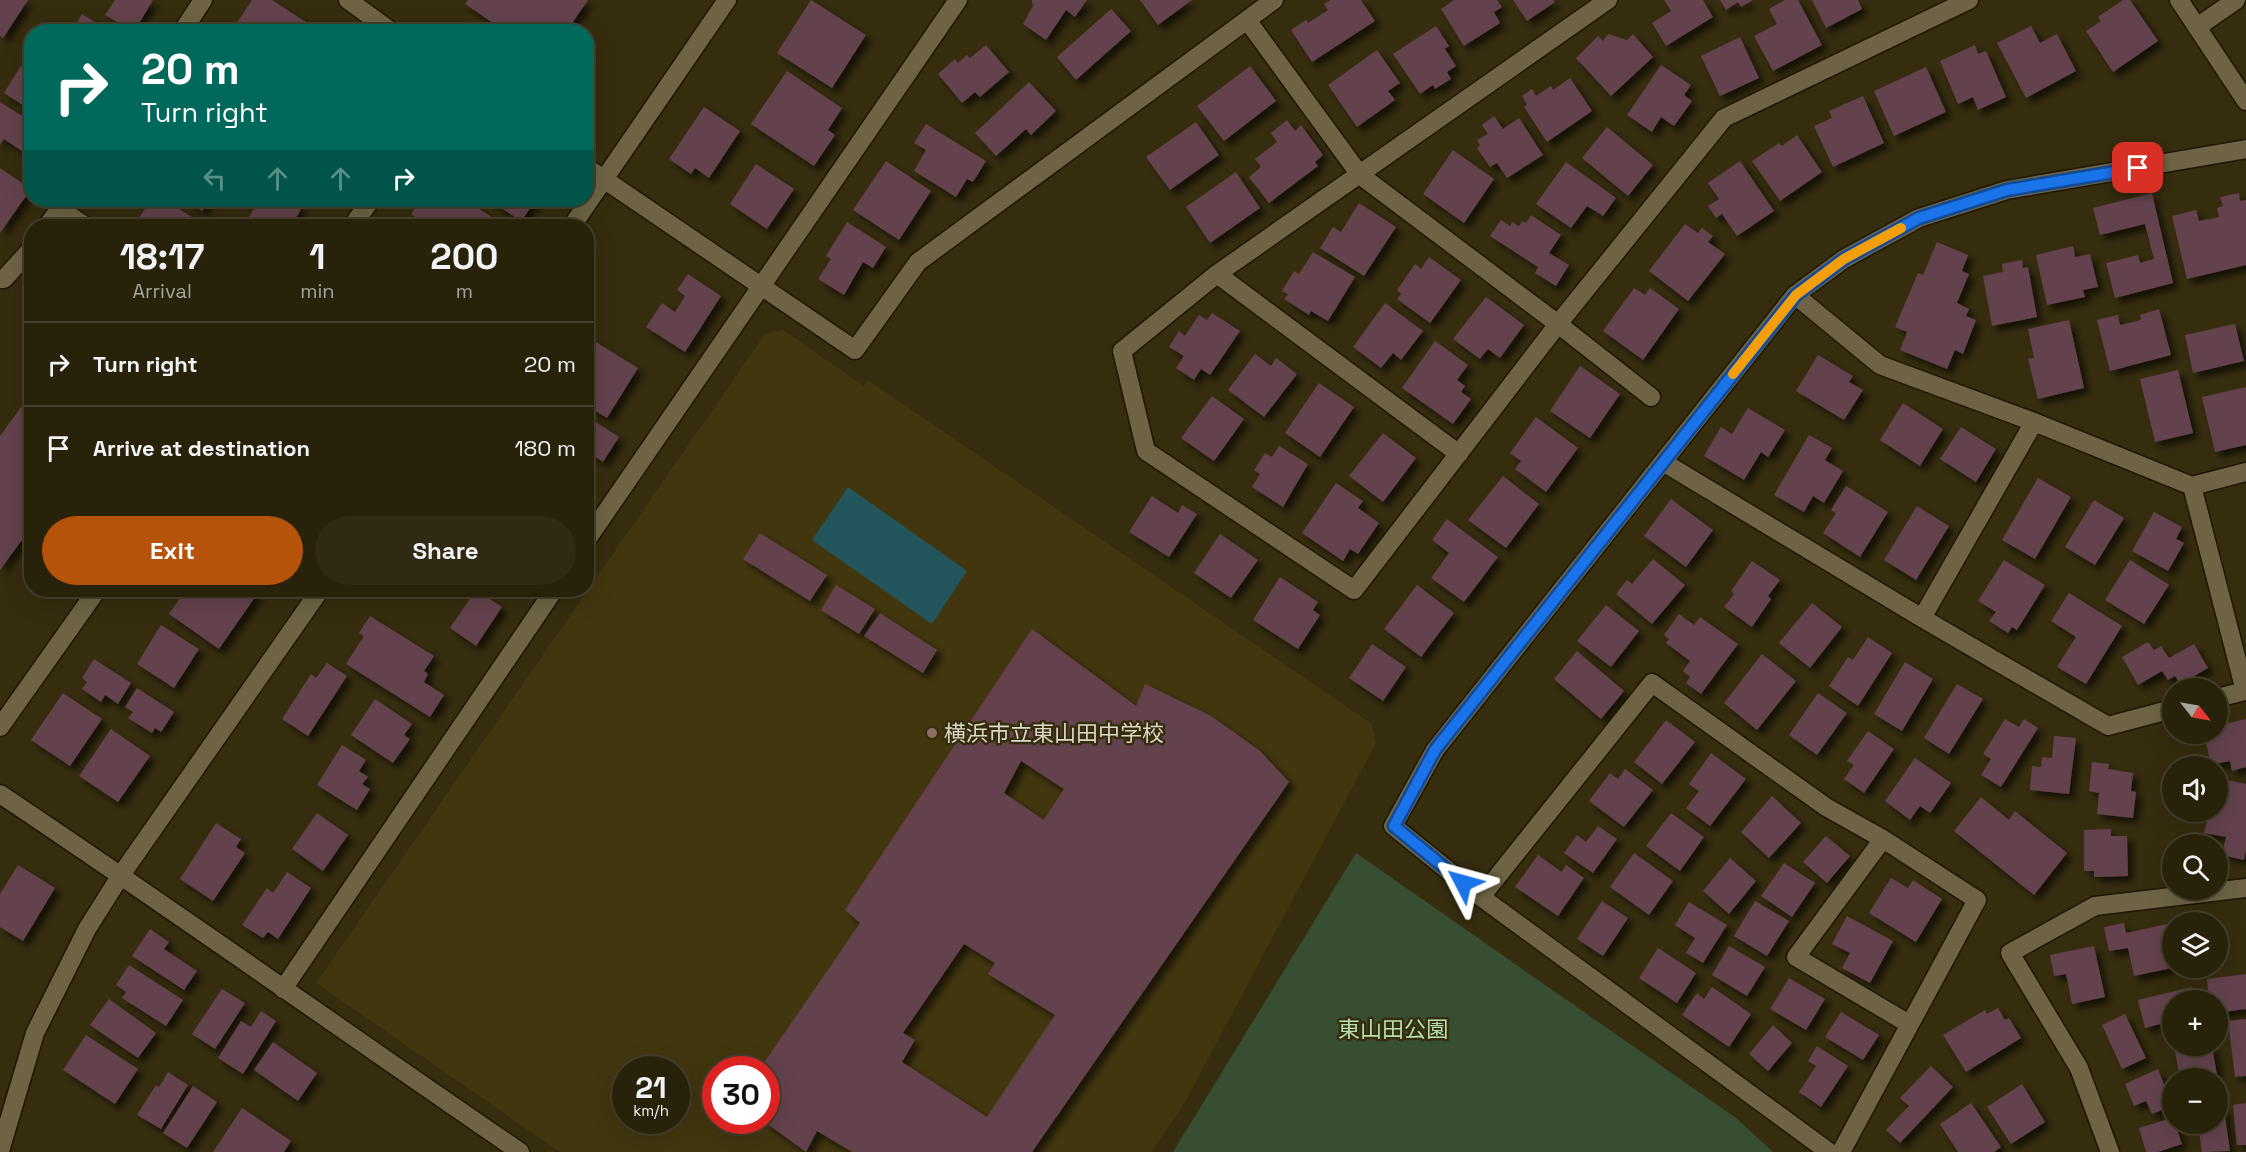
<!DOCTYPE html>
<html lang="en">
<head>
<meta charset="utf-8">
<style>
	:root { --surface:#28220b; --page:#302a14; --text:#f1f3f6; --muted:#a5a49d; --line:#443f2c; --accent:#b45309 }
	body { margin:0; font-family:"Space Grotesk","Noto Sans JP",sans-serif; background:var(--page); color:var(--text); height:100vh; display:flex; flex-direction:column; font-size:22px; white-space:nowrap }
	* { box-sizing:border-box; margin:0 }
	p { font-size:20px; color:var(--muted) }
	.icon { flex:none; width:33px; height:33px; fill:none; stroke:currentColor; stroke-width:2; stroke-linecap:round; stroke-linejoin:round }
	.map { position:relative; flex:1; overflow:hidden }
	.side { position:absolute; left:24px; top:219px; width:570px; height:378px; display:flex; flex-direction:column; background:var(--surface); border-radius:24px; box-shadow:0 6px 24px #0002,0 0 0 2px var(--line) }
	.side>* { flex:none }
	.hud { position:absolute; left:24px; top:24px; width:570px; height:183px; border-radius:24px; box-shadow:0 6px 24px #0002,0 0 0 2px var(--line); background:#00695c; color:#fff; overflow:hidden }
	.needle { width:39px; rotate:121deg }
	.controls { position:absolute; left:2162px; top:678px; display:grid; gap:12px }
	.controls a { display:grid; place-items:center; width:66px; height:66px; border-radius:50%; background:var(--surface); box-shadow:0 6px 24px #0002,0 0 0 2px var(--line); font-size:30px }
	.speed { position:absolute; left:612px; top:1056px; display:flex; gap:12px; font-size:30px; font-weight:700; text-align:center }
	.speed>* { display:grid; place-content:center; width:78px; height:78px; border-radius:50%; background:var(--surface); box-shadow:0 6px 24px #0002,0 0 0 2px var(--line); line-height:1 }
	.speed small { font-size:15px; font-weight:400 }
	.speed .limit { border:9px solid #d22; background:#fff; color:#111 }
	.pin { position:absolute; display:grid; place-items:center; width:51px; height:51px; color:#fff; margin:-26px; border-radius:12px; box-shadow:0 3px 9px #0006 }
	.me { position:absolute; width:66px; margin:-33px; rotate:309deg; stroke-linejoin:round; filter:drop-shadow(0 0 4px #0008) }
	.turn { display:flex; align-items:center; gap:21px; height:126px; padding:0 18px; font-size:27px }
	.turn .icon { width:78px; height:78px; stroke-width:2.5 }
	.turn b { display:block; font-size:42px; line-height:51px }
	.lanes { display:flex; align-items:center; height:57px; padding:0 18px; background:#0003; justify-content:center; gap:30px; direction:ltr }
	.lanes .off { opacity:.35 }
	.eta { display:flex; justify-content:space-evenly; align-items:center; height:102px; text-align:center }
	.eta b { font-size:36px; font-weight:700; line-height:42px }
	.cta { display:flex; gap:12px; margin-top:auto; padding:12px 18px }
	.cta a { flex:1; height:69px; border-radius:36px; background:var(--accent); color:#fff; font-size:24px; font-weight:700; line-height:69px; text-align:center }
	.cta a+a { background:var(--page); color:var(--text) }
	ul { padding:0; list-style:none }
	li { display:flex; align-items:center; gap:18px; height:84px; padding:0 18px; border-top:2px solid var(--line) }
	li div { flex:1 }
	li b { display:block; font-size:22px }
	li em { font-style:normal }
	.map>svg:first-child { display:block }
	.built { fill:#42360f; fill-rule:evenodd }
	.green { fill:#374e33 }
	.water { fill:#23555c }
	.building { fill:#63424d; fill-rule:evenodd; filter:url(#shadow) }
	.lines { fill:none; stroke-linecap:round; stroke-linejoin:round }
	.minor-casing { stroke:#1e1500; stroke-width:21 }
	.minor { stroke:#6e6445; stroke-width:18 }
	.route-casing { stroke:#114b97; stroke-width:15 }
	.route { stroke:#1a73e8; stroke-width:10 }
	.slow { stroke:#f59e0b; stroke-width:10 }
	.education-dot { fill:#8d6e63; stroke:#362d0f; stroke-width:2 }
	.labels { text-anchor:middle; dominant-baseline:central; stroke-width:5; stroke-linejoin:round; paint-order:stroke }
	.poi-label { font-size:22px; fill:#dcd7c6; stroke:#362d0f; text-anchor:start }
	.park-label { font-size:22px; fill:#b4e0ac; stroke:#362d0f }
</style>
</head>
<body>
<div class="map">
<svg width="2246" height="1152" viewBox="0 0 2246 1152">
	<defs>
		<filter id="shadow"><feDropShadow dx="5.5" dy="5.5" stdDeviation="3" flood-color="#0009"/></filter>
	</defs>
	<rect width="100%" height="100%" fill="#362d0f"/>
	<path class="built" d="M783,330L864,386L868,380L1372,724L1376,743L1184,1104L1151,1152H560L316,983L765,334ZM626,1070H676V1120H626ZM716,1070H766V1120H716Z"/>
	<path class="green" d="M1356,853L1736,1118L1773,1152H1173Z"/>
	<path class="water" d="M848,487L967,571L932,624L812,540Z"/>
	<path class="building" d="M0,0H28L3,38L0,36Z
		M115,0H153L134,32L105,15Z
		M252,0H272L306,22L300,32H231Z
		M468,0H588L566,32H506L465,4Z
		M811,0L866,35L832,88L777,53Z
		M1032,0H1087L1075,17L1066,10L1046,40L1023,24L1033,6Z
		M1140,0H1192L1158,25Z
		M1331,0H1361L1375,21L1312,62L1291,30L1306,20L1308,23L1328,10L1324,4Z
		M1454,0H1497L1502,7L1494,12L1500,23L1464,46L1441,9Z
		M1513,0H1554L1555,2L1527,21Z
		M1664,0H1703L1713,17L1666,46L1652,23L1671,11Z
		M1720,0H1753L1741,7L1738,2L1726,10Z
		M1785,0H1798L1822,45L1773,71L1754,36L1777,24L1769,9Z
		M1812,0H1858L1862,9L1826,28Z
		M2123,0H2130L2158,41L2113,72L2086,31L2101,21L2098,17Z
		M1111,9L1131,31L1076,80L1057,57Z
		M82,14L111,32H61L66,24L73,29Z
		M1436,26L1449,46L1445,49L1456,66L1447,72L1451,79L1435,89L1433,85L1420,94L1393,54Z
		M2031,26L2040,43L2057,34L2076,71L2026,98L1997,43Z
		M1608,34L1627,40L1633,34L1653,57L1611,96L1576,58L1598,36L1603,41Z
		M1740,37L1759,78L1720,96L1701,56Z
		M986,45L1009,72L980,97L975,92L962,103L938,74L955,59L958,63L967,55L970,58Z
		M1975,45L1978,54L1986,51L2006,97L1978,110L1973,97L1958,104L1940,61Z
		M1377,50L1400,83L1388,91L1395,100L1357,127L1328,85Z
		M1661,65L1691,85L1684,95L1692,101L1674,126L1661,117L1652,132L1627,115Z
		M21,66L32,72V111L4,93Z
		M1250,66L1276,101L1224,141L1197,106Z
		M1926,67L1946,112L1894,136L1874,91Z
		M787,71L842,108L828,130L835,135L814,166L751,124Z
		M1570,78L1592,111L1547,142L1524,107L1527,105L1522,96L1532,89L1536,96L1551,86L1553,90Z
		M1029,82L1056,111L1031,135L1026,129L996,156L975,133Z
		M1863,96L1884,143L1833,167L1814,126L1832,118L1829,111Z
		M0,102L32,122V135L22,151L4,139L0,145Z
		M704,107L740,131L709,178L695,168L691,174L669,159Z
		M1494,116L1503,129L1519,118L1543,155L1507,178L1497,163L1490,167L1477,148L1480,145L1477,140L1488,134L1482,125Z
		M1287,120L1295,131L1301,125L1323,155L1315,162L1318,166L1269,203L1249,177L1261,167L1255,159L1277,142L1271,133Z
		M1196,122L1219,155L1170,190L1146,157Z
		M926,124L986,161L973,182L967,179L956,197L914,171L926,150L914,143Z
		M1607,127L1653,165L1628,196L1582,158Z
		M1797,135L1822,172L1780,201L1752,161L1779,143L1782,146Z
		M1453,150L1494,179L1464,223L1423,194Z
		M886,161L931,191L899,240L853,210Z
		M1740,161L1774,211L1737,236L1722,214L1716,218L1708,206L1719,199L1708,183Z
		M1566,162L1616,198L1603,216L1587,206L1571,228L1536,204Z
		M756,164L794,189L767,229L730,204Z
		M0,168L31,189L0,233Z
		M1236,172L1260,208L1210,243L1186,207Z
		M2152,193L2173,283L2115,298L2106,263L2138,255L2140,263L2154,259L2145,224L2100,235L2093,208Z
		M2239,193L2240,201L2246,200V265L2187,279L2172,216L2196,210L2199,221L2219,217L2217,208L2223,206L2220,197Z
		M151,200H165L195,219L190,226H137L134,225Z
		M184,200H210L202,211Z
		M260,200H301L296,206L301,210L290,226H243Z
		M421,200H466L493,218L488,226H430L411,214Z
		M489,200H536L521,221Z
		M1359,203L1396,227L1364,276L1320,248L1333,227L1341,232Z
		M1531,215L1561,235L1549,253L1569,265L1556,286L1535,273L1538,267L1490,236L1501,220L1510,226L1512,222L1519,226L1522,221L1526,223Z
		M847,222L886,247L873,268L863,262L844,295L818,279L831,259L826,256Z
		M1685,224L1698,233L1702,228L1713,236L1708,242L1725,254L1688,301L1649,271Z
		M1937,242L1968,255L1962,271L1969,274L1957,303L1969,309L1966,316L1976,320L1963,354L1955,350L1947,369L1900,350L1907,332L1895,327L1918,273L1923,275Z
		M2073,246L2075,257L2090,254L2098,287L2083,290L2085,297L2047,305L2036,255Z
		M1313,252L1355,277L1328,321L1311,311L1309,315L1284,299L1288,294L1282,291L1294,271L1299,274Z
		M1429,257L1461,280L1430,323L1397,299L1401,294L1397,290L1415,264L1421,269Z
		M2022,260L2023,268L2028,267L2037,317L1992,326L1983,276L2003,272L2002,264Z
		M688,274L721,296L685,352L646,327L662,303L675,312L685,296L677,290Z
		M1634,288L1645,295L1650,288L1679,309L1643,360L1603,331Z
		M1486,297L1524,325L1500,358L1488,349L1480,359L1453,339Z
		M1385,303L1423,331L1401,360L1393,353L1381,368L1353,347Z
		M2159,309L2171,355L2110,371L2097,320L2118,315L2120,325L2141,320L2140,315Z
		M1212,313L1240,331L1210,375L1201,369L1194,380L1176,368L1184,356L1169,347L1179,331L1185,336L1199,315L1207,320Z
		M2069,320L2084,388L2038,399L2028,359L2034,358L2028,329Z
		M2235,324L2244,361L2193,373L2185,335Z
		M586,336L638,368L607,418L586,405Z
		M1435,341L1468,365L1457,380L1465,386L1461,392L1471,399L1453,424L1402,388Z
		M1255,354L1271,366L1276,358L1297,374L1264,417L1228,390Z
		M1818,355L1853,376L1849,382L1863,390L1844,420L1796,391Z
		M1580,366L1620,394L1590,438L1550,411Z
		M2178,370L2193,433L2155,442L2140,379Z
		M1319,383L1354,407L1320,457L1285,433Z
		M2246,387V445L2215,452L2202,397Z
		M1212,396L1244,419L1214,461L1181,438Z
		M1903,403L1943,429L1920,466L1880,440Z
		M21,407L32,414V526L0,570V436Z
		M1748,408L1785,430L1768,457L1761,452L1744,480L1704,456L1721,427L1732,434Z
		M586,416L619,437L603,462L588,452L586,455Z
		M1536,417L1578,448L1546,492L1515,469L1521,461L1510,453Z
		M1961,427L1996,449L1976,482L1940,459Z
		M1383,433L1416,458L1383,502L1349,476Z
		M1809,435L1832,448L1825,460L1843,471L1824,503L1813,496L1804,512L1774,495Z
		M1279,446L1308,464L1283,507L1252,487L1260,474L1254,470L1265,453L1272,457Z
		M1503,476L1539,504L1506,548L1468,520Z
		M2038,478L2071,497L2035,559L2002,540Z
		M1336,483L1363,501L1358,508L1379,523L1358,554L1350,549L1343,561L1302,533Z
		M1846,486L1888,512L1860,557L1823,533L1836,513L1831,510Z
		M1152,496L1178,513L1182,505L1197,514L1169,557L1129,532Z
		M1671,499L1713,530L1686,567L1644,536Z
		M2094,500L2124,518L2095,565L2065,547Z
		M1917,506L1949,526L1916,580L1884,560Z
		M2154,512L2182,527L2176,539L2184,543L2168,571L2132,551Z
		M1447,519L1498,557L1464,602L1431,578L1449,553L1432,540Z
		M760,533L827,575L810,601L743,559Z
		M1220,534L1258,560L1231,598L1194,573Z
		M1653,559L1685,585L1652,624L1616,594L1627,580L1632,584Z
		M2004,560L2045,585L2017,630L2012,627L2008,633L1989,621L1996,612L1978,601Z
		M2130,560L2169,585L2144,624L2105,600Z
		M1752,561L1780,580L1768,596L1771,599L1752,627L1724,607L1734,594L1731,591Z
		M1280,577L1318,602L1313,610L1320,615L1298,649L1253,620Z
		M836,585L875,609L859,634L821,610Z
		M1417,585L1454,613L1421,657L1384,629Z
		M186,590H260L219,649L169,614Z
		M476,590L502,607L476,646L450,628Z
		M2069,593L2122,626L2086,684L2057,667L2076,637L2051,621Z
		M1812,603L1842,627L1810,668L1779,643Z
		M1606,605L1639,631L1611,667L1577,641Z
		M880,613L937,650L923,673L864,636Z
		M1679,614L1694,625L1700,617L1738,644L1701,694L1686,683L1690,677L1683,671L1690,661L1666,643L1669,639L1664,635Z
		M370,616L434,656L424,671L428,674L424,682L444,695L430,717L346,664L364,636L359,633Z
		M161,625L199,649L174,688L137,664Z
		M1032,629L1136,706L1145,684L1211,716L1260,751L1289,782L1032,1152H852L817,1131L806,1152L762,1120H766V1070H759L860,923L845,910ZM1021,761L1064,789L1044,820L1004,793ZM964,944L995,963L988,974L1055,1015L987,1117L902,1062L915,1040L903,1033Z
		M1868,637L1892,653L1858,706L1829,686L1848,657L1853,660Z
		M2148,642L2154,650L2161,646L2169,658L2194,644L2208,668L2180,684L2175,676L2168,680L2162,671L2138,685L2122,657Z
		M1372,644L1406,667L1383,701L1349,678Z
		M1577,651L1624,691L1601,719L1554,679Z
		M1762,654L1796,681L1757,730L1724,703Z
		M94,659L131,683L118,704L105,695L101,702L82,689L87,682L82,678Z
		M1905,662L1933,679L1902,731L1874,714Z
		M327,663L347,676L308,736L282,719L311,674L316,678Z
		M1957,684L1983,699L1949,754L1924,738Z
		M137,688L174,712L161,732L155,728L152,733L128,718L133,712L125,707Z
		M63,693L102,719L70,766L31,740Z
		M1818,693L1847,713L1817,755L1789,735Z
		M375,699L412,724L404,735L410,739L393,763L351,735Z
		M2005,719L2019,727L2024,719L2038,728L2001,787L1981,775L1991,759L1983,754Z
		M2246,719V767L2232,771L2230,761L2211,765L2204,734H2217V726Z
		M1666,720L1695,742L1662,784L1634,762Z
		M111,729L150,756L118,802L79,776Z
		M1868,731L1894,749L1864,793L1844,779L1854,765L1847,761Z
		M2054,736L2076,738L2069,794L2030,790L2032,766L2041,767L2042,757L2052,758Z
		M342,745L366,760L359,771L368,777L362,784L370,789L357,810L317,785Z
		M1711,753L1746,779L1710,826L1686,808L1699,791L1689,784Z
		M1915,758L1951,783L1930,813L1920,806L1910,820L1885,801Z
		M2092,762L2109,764L2108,769L2133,773L2131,791L2136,792L2133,818L2097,814L2099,793L2089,791Z
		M1625,769L1653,790L1624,827L1589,801L1610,773L1618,779Z
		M2217,778L2246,784V851L2244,860L2222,855L2226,837L2204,833L2209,812H2217Z
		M1772,796L1801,823L1769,858L1741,832Z
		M1981,797L2009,820L2015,811L2067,853L2034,895L1954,831Z
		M317,813L348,835L323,871L292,849Z
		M1671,813L1704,837L1680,871L1646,846Z
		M216,823L241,839L236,847L245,853L213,901L180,879Z
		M1598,826L1617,839L1593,873L1564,853L1577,835L1586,842Z
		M2111,829V836H2127L2128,876L2094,877V871H2084V830Z
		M1826,836L1850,856L1827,883L1803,862Z
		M1634,853L1673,881L1649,915L1610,887Z
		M1538,855L1562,872L1566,865L1584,878L1558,916L1515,887Z
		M1730,858L1756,881L1729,914L1703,891Z
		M1784,863L1815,883L1792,917L1761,896Z
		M18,865L55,888L23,941L0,927V894Z
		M287,872L311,888L278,939L268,932L263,938L242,925L267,888L273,893Z
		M1891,878L1908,888L1913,880L1942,899L1916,942L1869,913Z
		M1602,901L1628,918L1603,956L1577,939Z
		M1755,901L1789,921L1767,956L1734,936Z
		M1689,902L1727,925L1703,963L1686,953L1695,938L1675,925Z
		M1847,916L1893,941L1870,983L1842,968L1850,953L1832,944Z
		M2124,923L2126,933L2172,923V968L2134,976L2128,948L2109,951L2104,927Z
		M150,929L169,942L164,949L197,971L184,990L132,956Z
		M1729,946L1765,967L1747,996L1712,975Z
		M2094,946L2105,997L2072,1004L2066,974L2054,976L2050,955Z
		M1658,948L1696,973L1677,1003L1639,978Z
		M129,965L183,1000L166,1026L122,998L126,992L116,985Z
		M2246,974V1009L2217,1013V1000H2209L2207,979Z
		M1789,978L1825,999L1806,1030L1770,1009Z
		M1712,987L1751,1014L1729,1047L1682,1015L1697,993L1704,999Z
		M2192,987L2195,1000H2172V1021L2145,1028L2138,1000Z
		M222,989L245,1003L215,1049L192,1034Z
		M109,999L156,1033L138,1058L90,1025Z
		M1998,1008L2005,1020L2009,1018L2021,1038L1966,1072L1943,1035L1985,1010L1987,1014Z
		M261,1011L276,1021L243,1074L218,1058L241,1021L251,1027Z
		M1841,1012L1879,1035L1863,1060L1825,1037Z
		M2125,1014L2146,1058L2122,1069L2102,1025Z
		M2246,1019V1076L2235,1077L2228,1021Z
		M1773,1025L1792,1043L1768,1071L1749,1054Z
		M86,1035L138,1069L115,1104L63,1070Z
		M273,1042L317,1073L298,1101L254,1070Z
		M1817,1046L1848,1066L1821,1107L1799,1092L1816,1066L1808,1061Z
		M2174,1046H2212L2217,1075L2196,1078H2180Z
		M1931,1066L1953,1087L1900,1143L1886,1130L1909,1106L1900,1098Z
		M2158,1069L2172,1106L2152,1114L2146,1101L2134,1106L2125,1084Z
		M168,1072L188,1085L161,1129L137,1115L156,1085L159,1087Z
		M2022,1084L2045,1122L2011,1144L1987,1107Z
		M193,1086L217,1102L187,1148L163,1133Z
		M1971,1103L2001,1147L1994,1152H1958L1940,1124Z
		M2246,1103V1145H2237L2233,1105Z
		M242,1108L291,1141L284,1152H213Z
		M2224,1109L2230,1151L2202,1152L2198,1124H2217V1110Z
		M2172,1118V1124H2175L2182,1144L2158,1152H2146L2139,1128Z"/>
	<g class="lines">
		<defs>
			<path id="minor" d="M348,0L392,32
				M1608,0L1217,274L1122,351L1146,451L1354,590L1558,324L1651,397
				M2179,0L2246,101
				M1247,20L1360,175L1558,324L1724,118L1969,0
				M2197,27L2236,0
				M182,32L203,0
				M586,167L855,350L918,262L1274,0
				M60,209L85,226
				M47,226L66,200
				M352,226L371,200
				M572,226L727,0
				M1217,274L1459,454
				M0,279H4L32,248
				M1795,295L1880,365L2034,422L2192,486L2246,472
				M1663,462L1922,618L2108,726L2172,709
				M2192,486L2245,691L2217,698
				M586,541L958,0
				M1922,618L2034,422
				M0,727L97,590
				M0,794C175,911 346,1033 520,1152
				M1883,839L1796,957L1909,1024
				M1481,897L1652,683L1826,807L1883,839L1977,900L1841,1152
				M283,989L554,590
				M0,1151L35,1033L87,929L121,875L320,590
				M1829,1152L1481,897L1393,826L1435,750L1795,295L1844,259L1919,218L2007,190L2246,149
				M2110,1152L2079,1068L2010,953L2095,906L2246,888"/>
		</defs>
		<use href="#minor" class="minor-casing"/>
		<use href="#minor" class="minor"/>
	</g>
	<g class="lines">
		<defs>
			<path id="route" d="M1463,883L1394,826L1435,750L1796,295L1844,259L1919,218L2007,190L2138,168"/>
		</defs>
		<use href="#route" class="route-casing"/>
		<use href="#route" class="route"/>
		<path class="slow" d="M1733,374L1796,295L1844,259L1901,228"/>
	</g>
	<circle class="education-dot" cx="932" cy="733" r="6"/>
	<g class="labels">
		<g class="poi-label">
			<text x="944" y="733">横浜市立東山田中学校</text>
		</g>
		<g class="park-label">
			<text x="1393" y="1029">東山田公園</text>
		</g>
	</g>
</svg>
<div class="controls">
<a><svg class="needle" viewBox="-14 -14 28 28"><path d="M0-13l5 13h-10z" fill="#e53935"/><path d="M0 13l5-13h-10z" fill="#a5a49d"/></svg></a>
<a><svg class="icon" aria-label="sound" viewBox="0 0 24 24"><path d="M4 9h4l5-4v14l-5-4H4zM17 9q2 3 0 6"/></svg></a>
<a><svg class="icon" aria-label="search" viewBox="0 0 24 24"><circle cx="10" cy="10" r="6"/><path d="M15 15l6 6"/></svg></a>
<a><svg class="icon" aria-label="layers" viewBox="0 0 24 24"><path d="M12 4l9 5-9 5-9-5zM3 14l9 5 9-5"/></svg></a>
<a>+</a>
<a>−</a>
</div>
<div class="speed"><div>21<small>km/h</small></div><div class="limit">30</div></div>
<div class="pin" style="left:2138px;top:168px;background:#d93025"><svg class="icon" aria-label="arrive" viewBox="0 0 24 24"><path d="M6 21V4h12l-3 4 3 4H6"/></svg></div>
<svg class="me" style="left:1463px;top:883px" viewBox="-20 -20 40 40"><path d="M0-17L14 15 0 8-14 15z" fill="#1a73e8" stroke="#fff" stroke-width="4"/></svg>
<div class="hud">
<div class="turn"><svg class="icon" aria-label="right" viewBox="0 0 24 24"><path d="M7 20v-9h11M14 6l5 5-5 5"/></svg><div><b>20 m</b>Turn right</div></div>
<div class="lanes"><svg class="icon off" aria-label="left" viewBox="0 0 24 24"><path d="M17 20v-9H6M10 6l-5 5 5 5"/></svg><svg class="icon off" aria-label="ahead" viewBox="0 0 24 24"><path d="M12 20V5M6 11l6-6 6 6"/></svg><svg class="icon off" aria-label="ahead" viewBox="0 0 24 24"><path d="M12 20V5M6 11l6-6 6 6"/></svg><svg class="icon" aria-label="right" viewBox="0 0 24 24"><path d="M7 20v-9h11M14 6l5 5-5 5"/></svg></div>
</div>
<section class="side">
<div class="eta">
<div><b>18:17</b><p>Arrival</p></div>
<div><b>1</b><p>min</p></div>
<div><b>200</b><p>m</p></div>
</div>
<ul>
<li><svg class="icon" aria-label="right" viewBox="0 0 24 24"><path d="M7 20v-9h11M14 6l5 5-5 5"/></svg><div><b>Turn right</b></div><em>20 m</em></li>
<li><svg class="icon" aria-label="arrive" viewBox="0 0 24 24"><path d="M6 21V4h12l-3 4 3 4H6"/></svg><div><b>Arrive at destination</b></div><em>180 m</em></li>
</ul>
<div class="cta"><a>Exit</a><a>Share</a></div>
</section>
</div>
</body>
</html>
